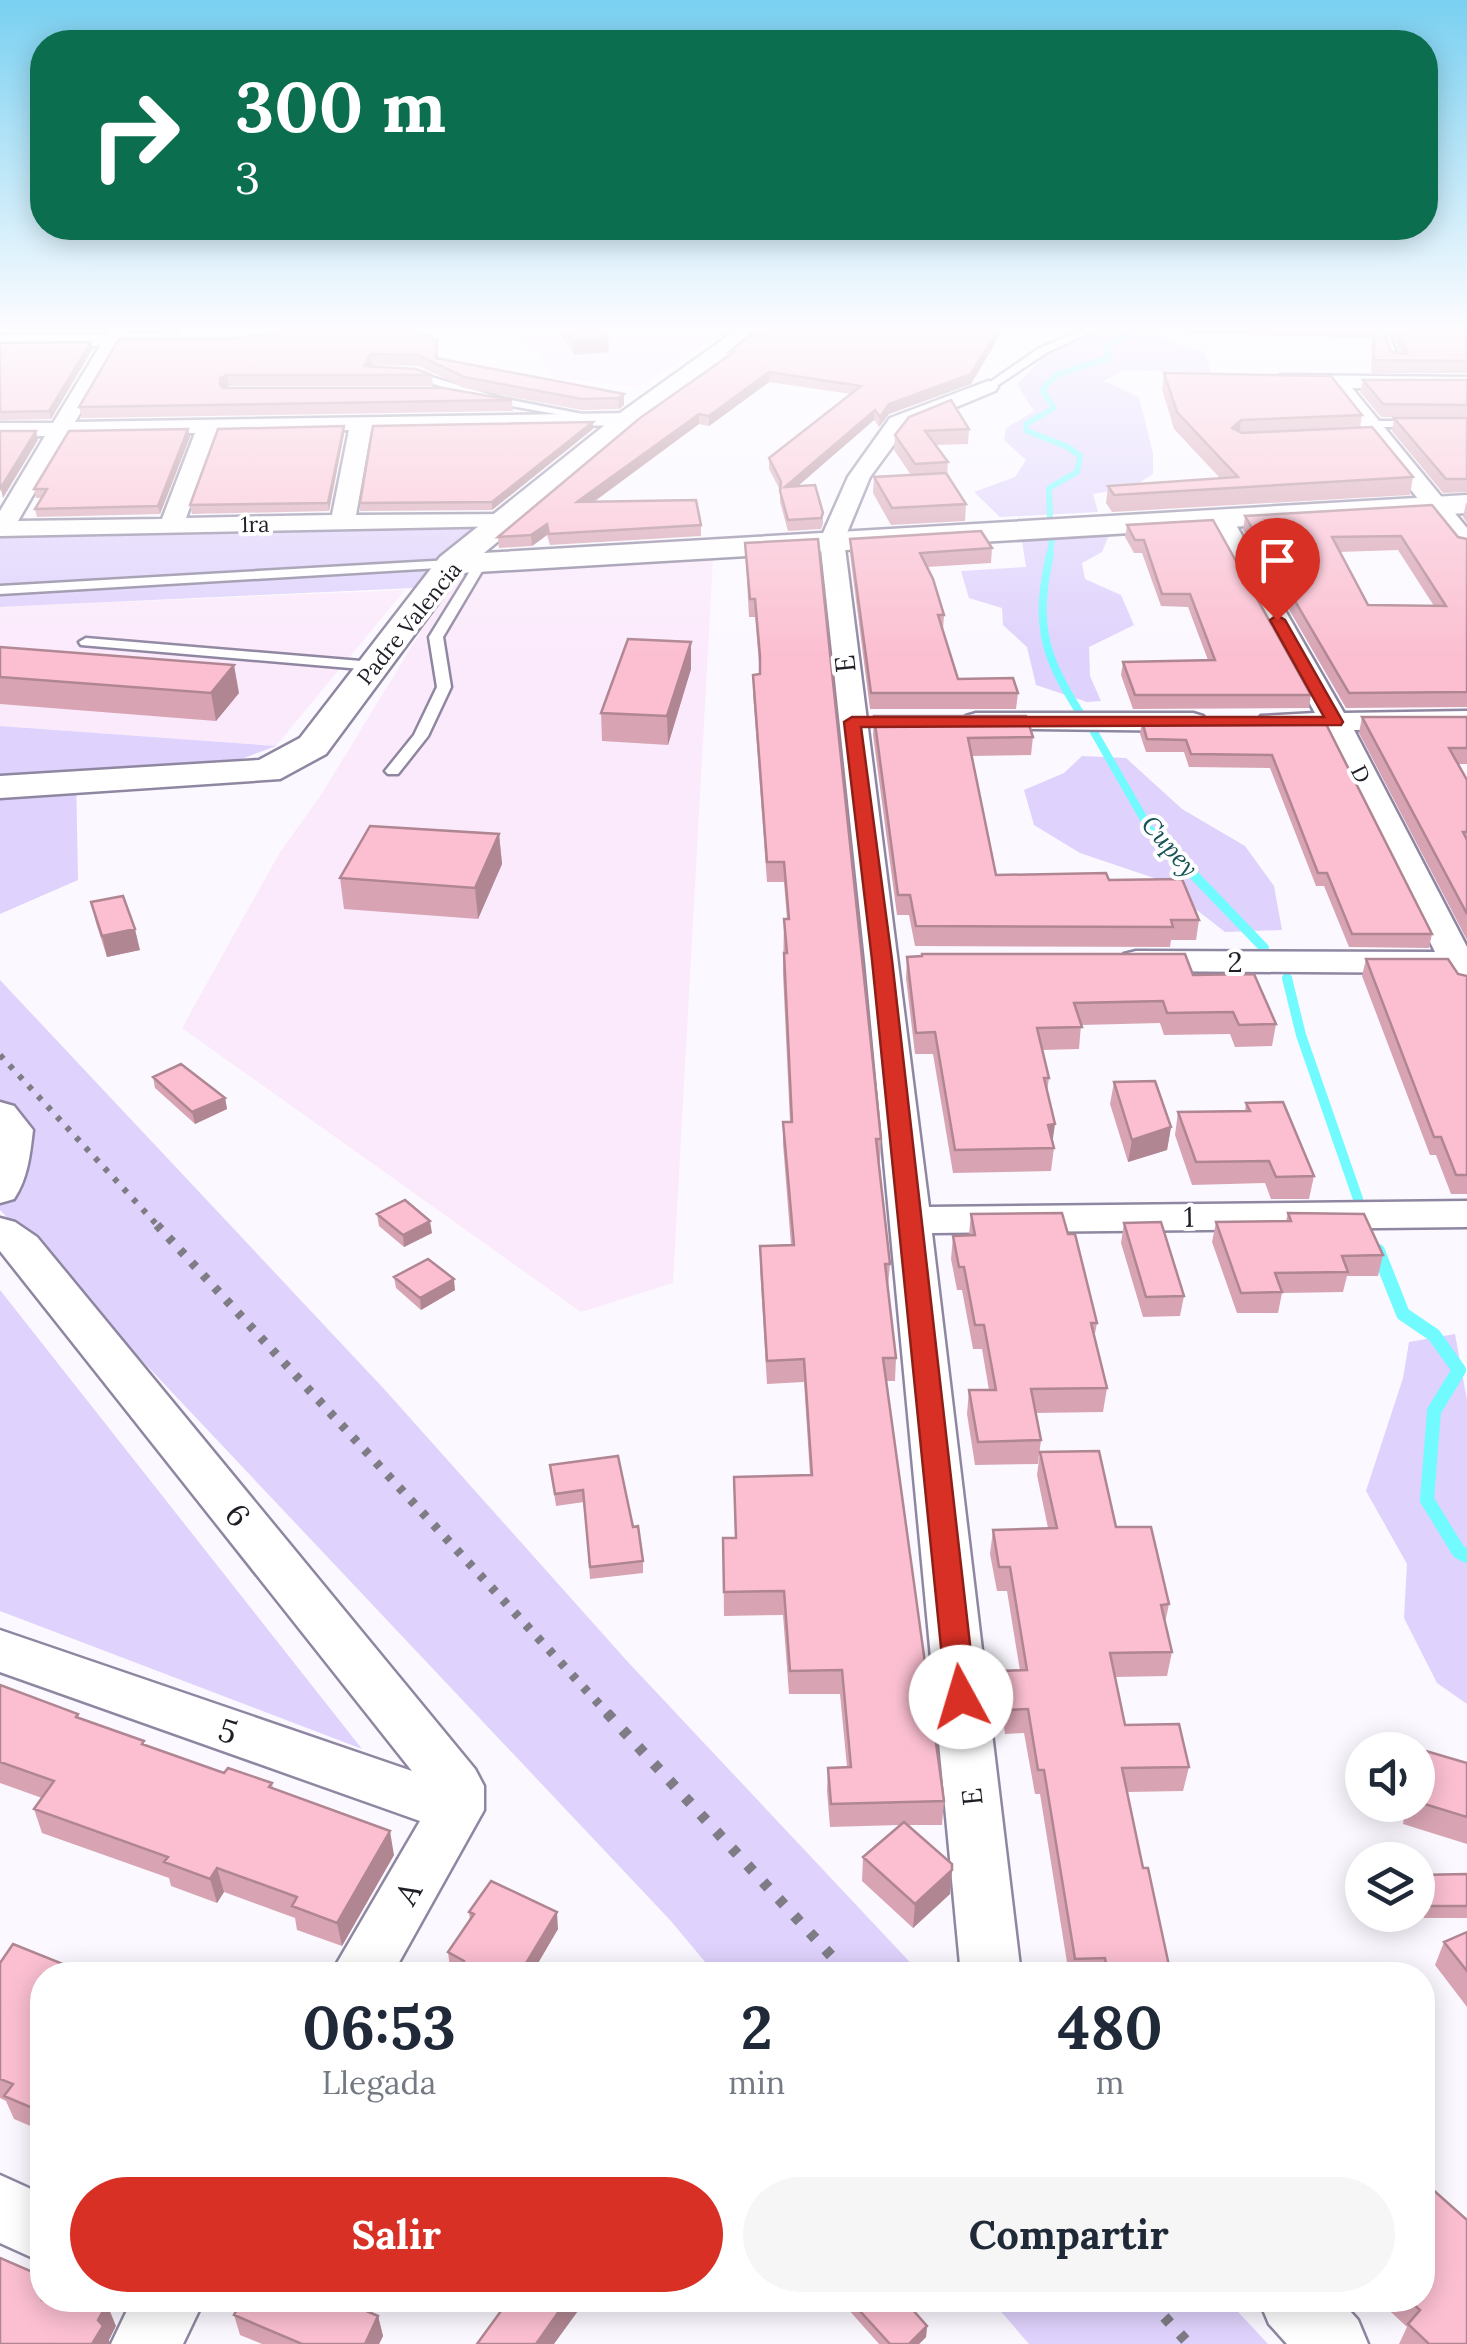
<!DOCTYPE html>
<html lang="es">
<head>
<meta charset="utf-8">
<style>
	:root { --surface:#fff; --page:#f6f6f7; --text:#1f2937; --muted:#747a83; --accent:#d93025 }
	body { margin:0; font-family:Lora,serif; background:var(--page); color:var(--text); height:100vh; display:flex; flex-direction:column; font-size:38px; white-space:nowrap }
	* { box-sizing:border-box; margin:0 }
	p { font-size:32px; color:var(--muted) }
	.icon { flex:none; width:55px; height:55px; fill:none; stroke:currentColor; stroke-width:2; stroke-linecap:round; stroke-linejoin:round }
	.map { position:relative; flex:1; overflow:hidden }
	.details { position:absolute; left:30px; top:1962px; width:1405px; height:350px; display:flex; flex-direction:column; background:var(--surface); border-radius:40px; box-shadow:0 5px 25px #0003 }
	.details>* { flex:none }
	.hud { position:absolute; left:30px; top:30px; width:1408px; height:210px; border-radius:40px; box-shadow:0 5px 25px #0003; background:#0b6e4f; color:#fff; overflow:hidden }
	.fabs { position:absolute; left:1345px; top:1732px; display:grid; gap:20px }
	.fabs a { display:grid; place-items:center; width:90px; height:90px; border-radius:50%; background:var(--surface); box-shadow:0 5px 25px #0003; font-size:50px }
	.pin { position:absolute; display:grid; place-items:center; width:85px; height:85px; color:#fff; margin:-102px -42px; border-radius:50% 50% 50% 0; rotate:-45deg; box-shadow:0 0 10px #0007 }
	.pin .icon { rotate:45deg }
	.me { position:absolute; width:110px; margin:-55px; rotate:354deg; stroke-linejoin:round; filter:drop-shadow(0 0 8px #0008) }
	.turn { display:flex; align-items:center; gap:35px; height:210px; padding:0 40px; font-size:45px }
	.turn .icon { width:130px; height:130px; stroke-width:2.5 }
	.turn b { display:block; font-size:70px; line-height:85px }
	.eta { display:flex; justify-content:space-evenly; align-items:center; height:170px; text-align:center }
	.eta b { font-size:60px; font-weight:700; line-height:70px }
	.primary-button { display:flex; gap:20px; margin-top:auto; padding:20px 40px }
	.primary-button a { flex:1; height:115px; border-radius:60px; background:var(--accent); color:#fff; font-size:40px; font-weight:700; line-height:115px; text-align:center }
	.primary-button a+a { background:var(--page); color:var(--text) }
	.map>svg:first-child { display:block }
	.industrial { fill:#fbeafc }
	.green { fill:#dfd2fc }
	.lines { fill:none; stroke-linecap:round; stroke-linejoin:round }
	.stream-far3 { stroke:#72fbfe; stroke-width:6 }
	.stream-far2 { stroke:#72fbfe; stroke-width:8 }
	.stream-far1 { stroke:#72fbfe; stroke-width:10 }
	.stream { stroke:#72fbfe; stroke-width:14 }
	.service-casing { stroke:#8f87a1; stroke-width:5 }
	.minor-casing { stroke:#8f87a1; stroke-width:5 }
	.tertiary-casing { stroke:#8f87a1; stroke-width:5 }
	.service { fill:#fff; fill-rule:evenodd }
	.minor { fill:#fff; fill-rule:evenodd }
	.tertiary { fill:#fff; fill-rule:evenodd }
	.rail-far2 { stroke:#7e7c84; stroke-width:6; stroke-dasharray:5 9; stroke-linecap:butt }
	.rail-far1 { stroke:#7e7c84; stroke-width:9; stroke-dasharray:6 11; stroke-linecap:butt }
	.rail { stroke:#7e7c84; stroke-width:11; stroke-dasharray:8 15; stroke-linecap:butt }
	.wall { fill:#d8a4b4; fill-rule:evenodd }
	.shaded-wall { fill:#b08692 }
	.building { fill:#fbbfd1; stroke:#b08692; stroke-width:2.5; fill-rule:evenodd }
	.route { fill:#d93025; stroke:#8d1f18; stroke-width:2.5 }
	.labels { text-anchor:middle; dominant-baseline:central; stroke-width:8; stroke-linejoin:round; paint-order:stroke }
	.far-street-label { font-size:22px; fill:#201d27; stroke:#fff }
	.far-water-label { font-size:25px; font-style:italic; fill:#185456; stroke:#fff }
	.street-label { font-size:28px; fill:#201d27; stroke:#fff }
	.near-street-label { font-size:32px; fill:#201d27; stroke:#fff }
</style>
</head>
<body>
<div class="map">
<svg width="1467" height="2344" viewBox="0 0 1467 2344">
	<rect width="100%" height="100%" fill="#fbf9ff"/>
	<path class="industrial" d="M470,328H730L639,387L555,378L529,342Z
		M713,559L673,1283L581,1312L182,1028L280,852L321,795L459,569Z
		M405,590L276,746L0,726V607Z"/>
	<path class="green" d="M1109,328L1162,329V338L1205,352L1211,373L1123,370L1104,381L1139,397L1153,454V474L1133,487L1093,494L1098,512L1000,517L974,492L1015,477L1026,460L1004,440L1006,428L1034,411L1017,384L1045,356Z
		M483,525L413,588L0,607V535Z
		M1109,535L1102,552L1082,563L1085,579L1121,595L1134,625L1089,647L1090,676L1101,701L1087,702L1036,685L1027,647L1003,625L1002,608L969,598L961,571L1026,567L1022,541Z
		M0,726L276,746L231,763L76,773L78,880L0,914Z
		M1082,756L1126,758L1182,809L1245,846L1274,886L1282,930L1225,932L1157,879L1080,853L1034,825L1024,790L1064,773Z
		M0,980L385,1390L627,1661L922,1975H716L670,1920L0,1210Z
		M0,1290L362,1749L0,1611Z
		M1455,1334L1467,1400V1704L1437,1683L1404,1618L1407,1564L1366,1491L1403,1378L1409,1342Z
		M991,2300H1227L1268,2344H1029Z"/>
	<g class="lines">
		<path class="stream-far3" d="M1050,521L1049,488L1077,472L1080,456L1068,447L1027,431L1026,424L1054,408L1042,390L1056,375L1108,358L1107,346L1141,328
			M1049,557L1053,535"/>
		<path class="stream-far2" d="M1050,554C1035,623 1042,653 1080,713
			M1094,732L1149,828L1170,850"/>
		<path class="stream-far1" d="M1167,847L1264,948
			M1287,978L1301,1035L1358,1199"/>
		<path class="stream" d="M1378,1251L1403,1314L1434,1335L1459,1370L1434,1411L1427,1500L1459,1552L1467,1556"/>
		<defs>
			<path id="service" d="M1086,328H1099L1046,353L992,389L983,387L1038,349Z
				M1376,328H1386L1401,365L1392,363Z
				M408,370L501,398L613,420L608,423L499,404L404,375Z
				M1467,421V427H1369L1364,424L1369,421Z
				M478,558L488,561L443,637L451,687L428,736L398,774H388L385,771L414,735L437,687L429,637Z
				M451,560L455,561V567L0,594V586Z
				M86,638L373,662L380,666L373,670L81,645L79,642Z"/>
			<path id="minor" d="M110,328H130L126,334L171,333L181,339L171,345H120L75,422L629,413L640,419L629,425L371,430L356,515L517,514L521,519L509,526L0,536V511L45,436L0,437V423H53L100,346L0,347V335L107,334ZM349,430L332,515L186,518L217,433ZM195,433L162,519L18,521L68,435Z
				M1281,375L1467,377V389L1352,388L1467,528V551L1458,549L1330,388L1274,385L1271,381Z
				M988,381L995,383L998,387L995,391L906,428L870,477L844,540L929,1207L1467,1201V1227L932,1233L1021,1975H961L865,960L820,540L848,477L890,418Z
				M1220,511L1232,518L1344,713L1467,711V729L1354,730L1467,947V992L1455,988L1446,973L1136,971L1124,968L1119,961L1124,954L1136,951L1435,952L1325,730L1261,728L1257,722L1261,716L1315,713L1208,518Z
				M976,713H1193L1203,716L1207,722L1203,728L1193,731L966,728L962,722L966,716Z
				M0,1102L14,1106L33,1130C30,1155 28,1178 14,1199L0,1203Z
				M0,1218L15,1222L37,1237L475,1769L484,1786V1810L392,1975H330L420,1821L0,1672V1630L412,1771L0,1251Z
				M0,2175L42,2194V2262L0,2243Z
				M132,2300H204L183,2344H111Z
				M1259,2300H1340L1358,2320L1368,2344H1287L1269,2324Z"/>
			<path id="tertiary" d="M739,328H767L638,425L484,553L1467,495V513L460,573L326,754L280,779L0,798V776L259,760L300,738L440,557L620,413Z"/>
		</defs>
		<use href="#service" class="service-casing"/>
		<use href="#minor" class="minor-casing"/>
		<use href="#tertiary" class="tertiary-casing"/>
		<use href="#service" class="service"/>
		<use href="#minor" class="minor"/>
		<use href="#tertiary" class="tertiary"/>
		<path class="rail-far2" d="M0,1055L160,1228"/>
		<path class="rail-far1" d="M157,1225L610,1716"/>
		<path class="rail" d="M607,1713L849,1975
			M1149,2300L1189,2344"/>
	</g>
	<path class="wall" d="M0,328H106L104,331L0,332Z
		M132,328H245L230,330L132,331Z
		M277,328H413L438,350V359L624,394V405L619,409L582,410L464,388L419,366L372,365L432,375L433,386H229L225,388L512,400L513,411L82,418L79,407L229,339L270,333Z
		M557,328H602L608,338L609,352L574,355Z
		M759,328H1004L971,384L889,414L879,427L874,420L798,486L823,513V524L821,529L788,531L780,502V490L769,469V458L851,394L769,382L709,426L699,424L594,502L701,525V536L550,545L547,535L532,546L499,548L498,537L729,356V352Z
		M1182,328H1382L1391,352L1400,353L1390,328H1467V373H1371L1372,338L1184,333Z
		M91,342L92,350L51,419L0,420V343Z
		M1164,373L1362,415L1360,428L1413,477L1410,495L1112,512L1106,503L1108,486L1220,478L1174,429L1162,389Z
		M1363,380H1467V492L1443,493L1392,431L1394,418H1421L1381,417L1360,392Z
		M909,417L969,429L968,444L935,445L948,462L947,475L966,504L965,521L891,525L873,493L874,477L911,475L894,450L895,435Z
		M344,426V434L329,511L192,514L190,505Z
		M593,429L492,510L360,511V503Z
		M190,437L160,514L37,517L35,509L42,498H36L34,489Z
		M1466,503H1467V523L1463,517Z
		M1245,516L1467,539V707L1346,708L1243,530ZM1398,550L1434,606L1368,605L1339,552Z
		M1127,525L1311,695L1309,708L1133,709L1121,675L1123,662L1208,660L1188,607L1161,606L1142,553H1134L1125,537Z
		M850,539L992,548L991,563L927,567L944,615L943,630L958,679L1018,693L1016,709H870L850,554Z
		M745,543L881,1139L880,1161H879L890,1264L888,1287L896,1358L895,1381H886L944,1801L942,1825H908L952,1870L950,1894L913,1928L862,1881L863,1857L900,1825L830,1827L827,1791L828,1768L847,1767L840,1694H789L783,1615L724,1616L723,1538H735L734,1477L810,1475L804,1382L767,1384L760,1268V1246L791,1245L783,1144V1122H790L783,974L784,919H787L784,882H767L753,693V675L760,674L755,617H749Z
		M691,642V669L668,745L602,741L601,713Z
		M0,647L239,693L216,721L0,704Z
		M874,716L1033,737L1031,755L971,756L996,875L1109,880L1199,920L1196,940H1171L1170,947L915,946L909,915H897L873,735Z
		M1362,717H1467V764H1458L1467,780V940L1359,733Z
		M1324,720L1432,934L1429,948L1349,947L1324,886H1316L1270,768L1189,767L1184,752H1146L1140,734L1142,721Z
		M499,834L502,864L478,919L344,909L340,878Z
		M91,902L140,950L107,957L96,923Z
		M907,957L1193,975L1276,1024L1272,1046L1235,1047L1230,1034L1164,1035L1160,1023L1081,1025L1079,1049L1042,1050L1049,1078L1047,1092L1054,1148L1051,1171L953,1173L933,1054H915L906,978Z
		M1366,959L1467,976V1194H1451L1436,1155H1430L1362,976Z
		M153,1077L225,1098L227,1109L195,1124L155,1088Z
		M1114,1082L1171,1127L1167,1150L1128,1162L1110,1104Z
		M1246,1103L1314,1176L1309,1199H1271L1265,1183L1192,1185L1175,1135L1178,1112L1245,1111Z
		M1288,1213L1383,1255L1378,1276H1347L1343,1292L1282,1293L1278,1313H1237L1212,1242L1216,1222L1286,1221Z
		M377,1214L432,1233L404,1247L379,1226Z
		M971,1214L1068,1234L1097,1323L1094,1339L1107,1388L1103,1412L1035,1413L1041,1440L1038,1464L975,1465L967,1414L969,1390H989L982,1349H973L962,1290H957L951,1259L953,1236L969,1235Z
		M1124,1223L1184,1296L1180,1316L1143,1317L1121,1243Z
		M394,1277L455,1290L421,1310L396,1288Z
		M1040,1452L1116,1527L1169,1604L1165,1623L1172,1652L1167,1676L1115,1677L1125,1725L1189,1767L1183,1791L1127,1792L1143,1868L1171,1975H1069L1040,1794H1035L1024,1733L1005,1734L999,1695L1002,1671H1020L1007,1591H997L990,1554L993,1530L1048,1528L1037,1475Z
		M550,1465L633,1527L643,1561V1573L590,1579L584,1502L556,1506Z
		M0,1685L78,1714L80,1719L145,1745L224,1773L272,1783L273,1788L394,1855L342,1946L297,1930L295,1918L224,1892L217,1903L171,1886L169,1878L42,1833L34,1809L42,1798L0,1783Z
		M1419,1749L1467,1763V1844L1403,1824L1406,1805H1418V1754Z
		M1467,1874V1918H1424L1418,1896L1419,1875Z
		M469,1912L558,1929L531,1975H457L458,1972L450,1968L448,1952L470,1920Z
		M1467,1932V2007L1435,1965L1444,1942Z
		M0,1963L63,1964L67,1975H42V2131L14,2119L6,2101L0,2098Z
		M356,2300L353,2306L378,2316L383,2336L379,2344H262L240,2335L234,2315Z
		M840,2300H904L927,2326L926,2337L919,2344H879Z
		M1378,2300H1422L1467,2344H1399L1407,2327Z"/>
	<path class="shaded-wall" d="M999,328H1004L971,384L889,414L879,427L880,417L889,404Z
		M608,338L609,352L574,355L573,340Z
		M91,342L92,350L51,419L49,411Z
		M371,354L372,365L365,377L364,366Z
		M769,372V382L709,426V416Z
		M227,375L229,386L222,389L220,384V378Z
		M624,394V405L619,409L618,398Z
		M875,410L874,420L784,498L785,487Z
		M699,414V424L578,513L577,502Z
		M1241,420L1239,436L1232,428Z
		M593,422V429L492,510V502Z
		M344,426V434L329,511L328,503Z
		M188,429L190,437L160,514L158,506Z
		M36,431L38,440L3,498L1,489Z
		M547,524V535L532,546L531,535Z
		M691,642V669L668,745L667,716Z
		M234,665L239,693L216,721L211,693Z
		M499,834L502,864L478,919L475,888Z
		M135,929L140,950L107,957L102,936Z
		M225,1098L227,1109L195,1124L192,1112Z
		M1055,1124L1052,1146L1048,1125Z
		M1171,1127L1167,1150L1128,1162L1132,1140Z
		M430,1221L432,1233L404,1247L403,1235Z
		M454,1279L455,1290L421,1310L420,1298Z
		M390,1831L394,1855L342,1946L337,1923Z
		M217,1868L224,1892L217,1903L210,1879Z
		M952,1870L950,1894L913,1928L915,1904Z
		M557,1912L558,1929L531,1975H519Z
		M63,1964L67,1975H56Z
		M341,2300H356L346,2321Z
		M567,2300H586L554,2344H536Z
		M107,2304L116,2326L109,2340L110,2344H92L98,2320Z
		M378,2316L383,2336L379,2344H365Z
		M927,2326L926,2337L919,2344H909Z"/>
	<path class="building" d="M279,328H413L437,340L436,358L624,394L618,398L582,399L464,377L418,355L371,354L364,366L416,369L432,375H227L220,378V384L223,388H443L512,400L79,407L119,339H229L270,333Z
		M565,328H602L608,338L573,340Z
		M759,328H999L971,374L889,404L880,417L875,410L785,487L815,485L823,513L821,518L788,520L780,491L781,482L769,458L861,386L769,372L709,416L699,414L577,502L696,500L701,525L549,534L547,524L531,535L498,537L640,418L734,352H729Z
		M1374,328H1382L1391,352L1407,354L1397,328H1467V361L1374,360Z
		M91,342L49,411L0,412V343Z
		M1164,373L1331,376L1362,415L1241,420L1232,428L1242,433L1372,427L1413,477L1114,495L1108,486L1238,477L1177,412Z
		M1363,380H1467V405L1383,404Z
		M951,400L969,429L925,431L948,462L915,464L895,435L909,417Z
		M1394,418H1467V479H1446Z
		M593,422L492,502L360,503L373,426Z
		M344,426L328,503L190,505L218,429Z
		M188,429L158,506L35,509L47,489H34L69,431Z
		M0,431H36L0,489Z
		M946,473L966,504L892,508L874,477Z
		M1432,505L1458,537L1467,539V692L1349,693L1245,516ZM1401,536L1446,606L1368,605L1332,537Z
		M1213,520L1311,695H1135L1123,662L1215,660L1190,594H1162L1144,540H1135L1127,525Z
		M981,531L992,548L920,553L933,579L944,615H938L958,679L1013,678L1018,693H871L850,539Z
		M818,539L881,1139H876L890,1264H885L896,1358H883L944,1801L831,1804L828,1768L851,1767L842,1670L790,1671L784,1591L724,1592L723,1538H736L734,1477L812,1475L804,1359L767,1361L760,1246L794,1245L783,1122H792L784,953H787L784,919H789L784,862H767L753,675L760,674V656L755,599H750L745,543Z
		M628,639L691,642L667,716L601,713Z
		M0,647L234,665L211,693L0,677Z
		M874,716H1026L1033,737L968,738L996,875L1106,873L1109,880L1182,879L1199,920H1171L1173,927L916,926L910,895H898Z
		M1362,717H1467V748H1449L1467,780V832H1463L1467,840V914Z
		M1324,720L1432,934H1352L1327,873H1318L1272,755L1191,754L1186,740L1147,739L1142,721Z
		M370,826L499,834L475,888L340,878Z
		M123,896L135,929L102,936L91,902Z
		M922,954H1185L1193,975L1254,974L1276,1024L1239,1025L1233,1012L1167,1013L1163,1001L1074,1003L1082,1027L1037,1028L1049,1078H1044L1055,1124L1048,1125L1054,1148L955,1150L935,1032L916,1033L907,957L922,956Z
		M1366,959H1448L1458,974L1467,976V1175H1456L1441,1137H1434Z
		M181,1064L225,1098L192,1112L153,1077Z
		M1155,1081L1171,1127L1132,1140L1114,1082Z
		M1283,1102L1314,1176L1276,1177L1269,1161L1196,1162L1178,1112L1250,1111L1246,1103Z
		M405,1200L430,1221L403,1235L377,1214Z
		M1062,1213L1068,1234H1075L1097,1323H1091L1107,1388L1031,1389L1041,1440L978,1442L969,1390H996L984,1325H975L964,1267H959L953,1236L975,1235L971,1214Z
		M1288,1213L1364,1214L1383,1255L1342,1256L1348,1272L1275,1273L1282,1292L1241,1293L1216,1222L1291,1221Z
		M1161,1222L1184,1296L1146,1297L1124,1223Z
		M428,1259L454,1279L420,1298L394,1277Z
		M1099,1451L1116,1527H1151L1169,1604L1161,1605L1172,1652L1110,1653L1125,1725L1179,1724L1189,1767L1122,1768L1143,1868H1148L1171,1975H1108L1105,1958L1075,1959L1044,1770H1038L1028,1709L1008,1710L1002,1671L1027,1670L1010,1567H999L993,1530L1057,1528L1040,1452Z
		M618,1456L633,1527L638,1526L643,1561L590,1567L583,1490L555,1494L550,1465Z
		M0,1685L78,1714L76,1717L144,1741L142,1744L224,1773L228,1768L272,1783L269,1787L390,1831L337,1923L292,1906L297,1897L217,1868L210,1879L164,1862L168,1857L34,1809L54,1781L0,1762Z
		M1419,1749L1467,1763V1817L1418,1802Z
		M904,1822L952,1864V1870L915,1904L863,1857Z
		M1467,1874V1906H1428L1419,1875Z
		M491,1881L557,1912L519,1975H457L464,1961L448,1952L474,1914L469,1912Z
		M1467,1932V1971L1444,1942Z
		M13,1944L63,1964L56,1975H42V1995L40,1998H42V2112L4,2096L13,2084L0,2079V1963Z
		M1422,2180L1467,2220V2344H1429L1408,2324L1420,2310L1409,2300H1422Z
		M0,2258L42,2276V2300H98L107,2304L98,2320L103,2326L92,2344H0Z
		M242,2300H341L378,2316L365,2344H302L234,2315Z
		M509,2300H567L536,2344H477Z
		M850,2300H904L927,2326L909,2344H890Z"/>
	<linearGradient id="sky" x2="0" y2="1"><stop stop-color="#79d0f1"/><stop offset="0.5" stop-color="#fdfcff"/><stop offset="1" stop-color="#fdfcff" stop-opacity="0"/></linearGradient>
	<rect width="1467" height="656" fill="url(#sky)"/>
	<path class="route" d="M1277,615L1285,620L1343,722L1341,725L861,727L892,960L976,1697L972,1705L961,1709L951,1705L946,1697L872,960L844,722L852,717H1324L1270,620Z"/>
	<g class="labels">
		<g class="far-street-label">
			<text transform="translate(255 524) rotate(-1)">1ra</text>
			<text transform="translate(409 623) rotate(-51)">Padre Valencia</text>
			<text transform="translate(1361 774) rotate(63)">D</text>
		</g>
		<g class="far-water-label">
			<text transform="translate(1170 846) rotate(49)">Cupey</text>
		</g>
		<g class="street-label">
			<text transform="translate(845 664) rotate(-96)">E</text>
			<text x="1235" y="962">2</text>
			<text transform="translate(1189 1217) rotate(-1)">1</text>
			<text transform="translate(972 1797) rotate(-96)">E</text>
		</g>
		<g class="near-street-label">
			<text transform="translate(238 1515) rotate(51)">6</text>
			<text transform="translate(228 1731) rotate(19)">5</text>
			<text transform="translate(408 1893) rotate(-60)">A</text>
		</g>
	</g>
</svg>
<div class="fabs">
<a><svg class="icon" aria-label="sound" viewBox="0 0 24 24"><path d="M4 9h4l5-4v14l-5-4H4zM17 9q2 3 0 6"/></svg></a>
<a><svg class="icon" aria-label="layers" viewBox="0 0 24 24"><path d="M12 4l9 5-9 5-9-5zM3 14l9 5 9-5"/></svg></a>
</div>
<div class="pin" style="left:1277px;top:620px;background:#d93025"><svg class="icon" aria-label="arrive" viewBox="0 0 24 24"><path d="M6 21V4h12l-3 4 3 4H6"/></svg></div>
<svg class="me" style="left:961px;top:1697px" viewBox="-20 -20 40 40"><circle r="19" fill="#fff"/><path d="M0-13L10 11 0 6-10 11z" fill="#d93025"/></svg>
<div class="hud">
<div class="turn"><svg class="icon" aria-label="right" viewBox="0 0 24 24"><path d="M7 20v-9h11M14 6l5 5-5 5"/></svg><div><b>300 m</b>3</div></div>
</div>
<section class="details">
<div class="eta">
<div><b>06:53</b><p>Llegada</p></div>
<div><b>2</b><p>min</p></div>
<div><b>480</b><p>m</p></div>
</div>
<div class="primary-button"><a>Salir</a><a>Compartir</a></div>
</section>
</div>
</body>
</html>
